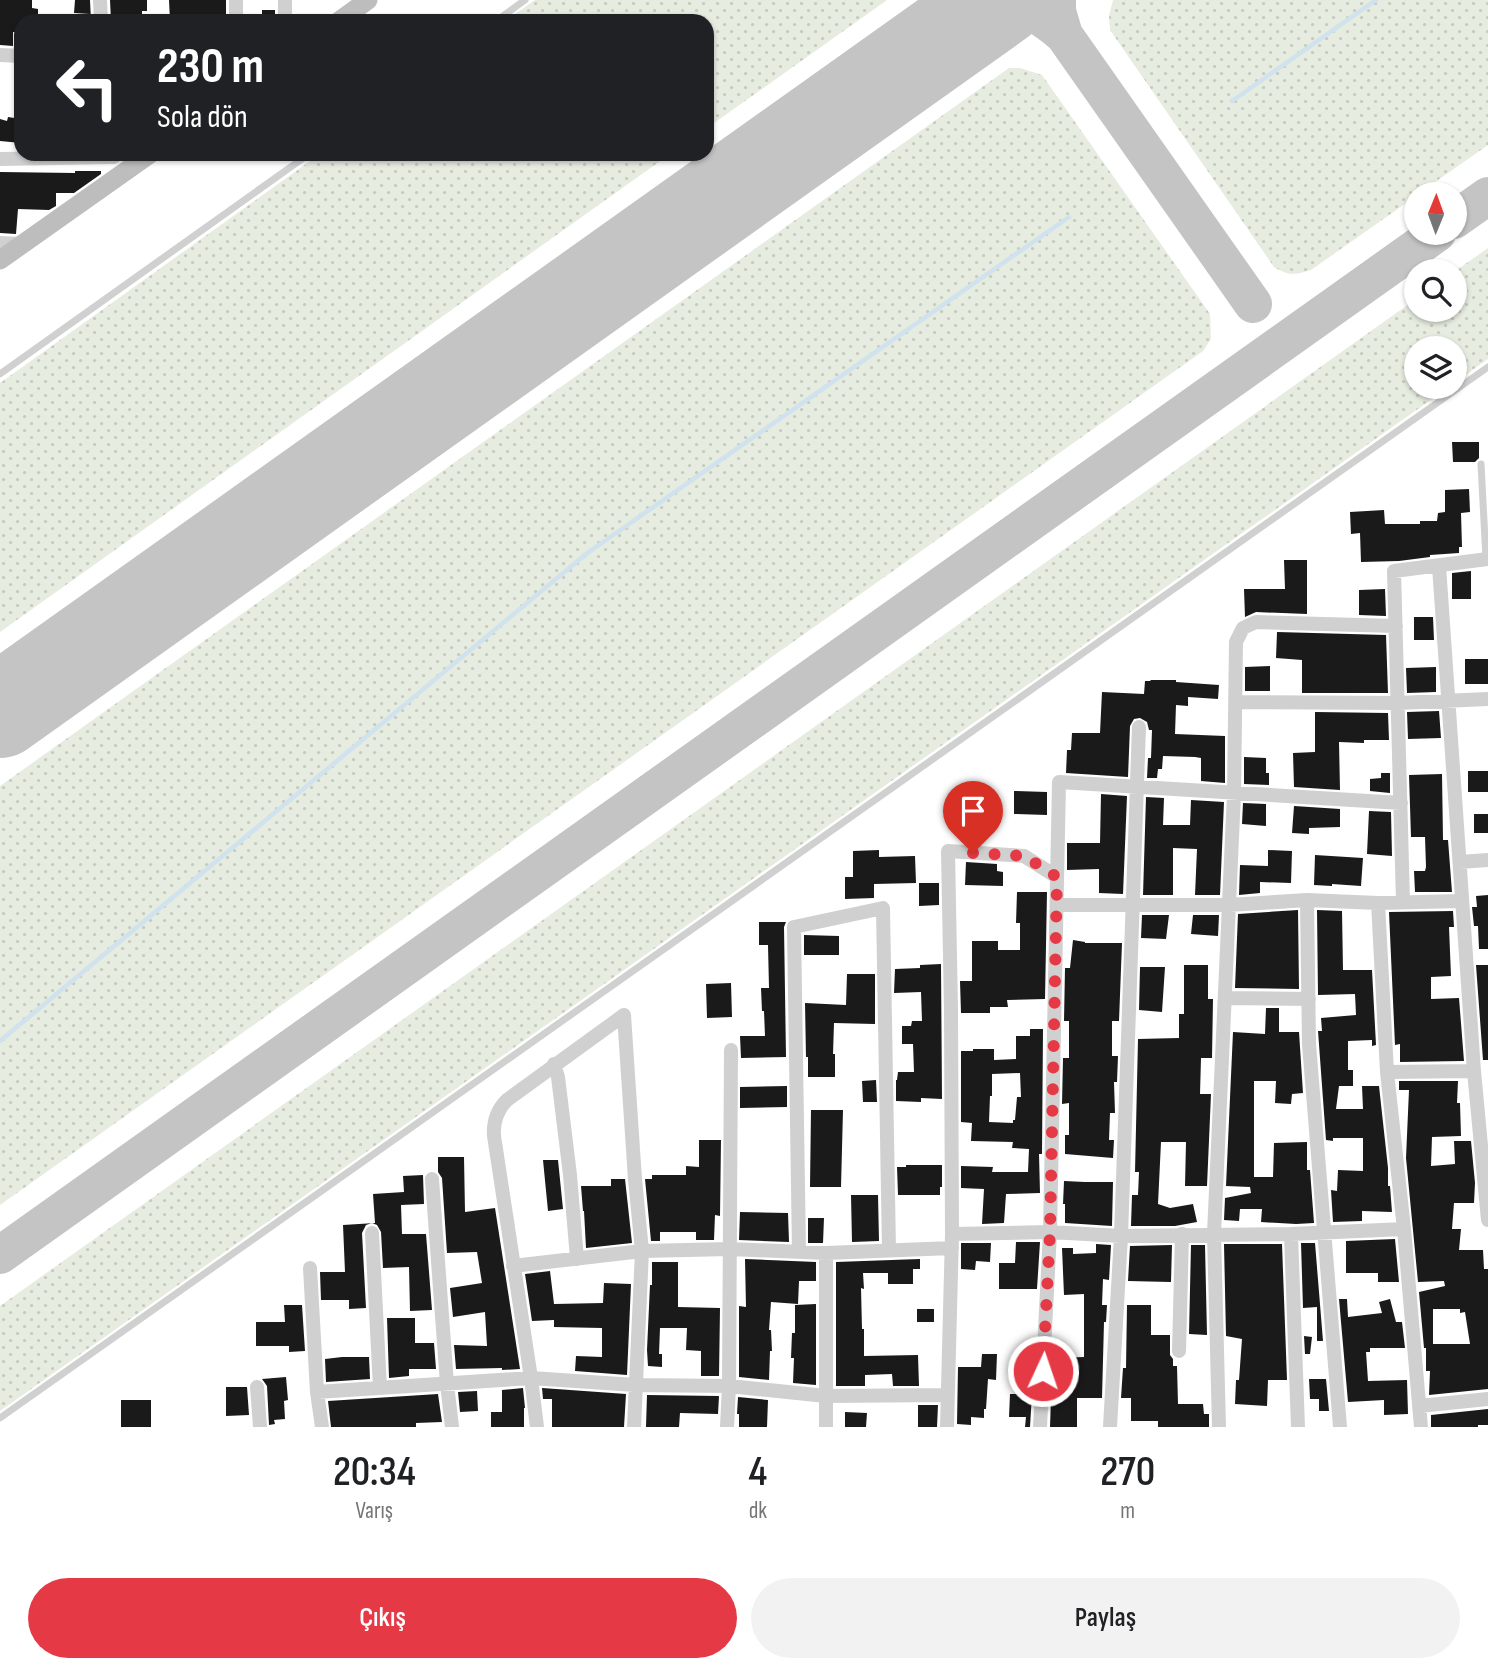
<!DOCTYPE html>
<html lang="tr">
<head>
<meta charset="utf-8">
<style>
	:root { --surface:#fff; --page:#f2f2f2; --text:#202124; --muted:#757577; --accent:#e63946 }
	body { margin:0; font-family:"Sofia Sans Condensed",sans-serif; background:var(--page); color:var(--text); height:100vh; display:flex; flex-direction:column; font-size:26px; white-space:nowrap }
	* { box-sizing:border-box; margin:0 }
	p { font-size:23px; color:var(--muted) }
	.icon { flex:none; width:38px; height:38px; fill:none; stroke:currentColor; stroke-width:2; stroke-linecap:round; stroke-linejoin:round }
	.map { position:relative; height:1427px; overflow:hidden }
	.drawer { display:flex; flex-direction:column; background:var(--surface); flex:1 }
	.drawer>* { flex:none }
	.guide { position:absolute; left:14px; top:14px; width:700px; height:147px; border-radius:21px; box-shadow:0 2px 5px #0004; background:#202124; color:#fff; overflow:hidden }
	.needle { width:46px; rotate:1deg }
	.controls { position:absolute; left:1404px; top:182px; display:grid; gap:14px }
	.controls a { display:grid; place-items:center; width:63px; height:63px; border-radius:50%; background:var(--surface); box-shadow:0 2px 5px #0004; font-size:35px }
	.pin { position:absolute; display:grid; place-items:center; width:60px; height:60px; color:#fff; margin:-72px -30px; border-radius:50% 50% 50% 0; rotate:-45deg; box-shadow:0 0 7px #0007 }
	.pin .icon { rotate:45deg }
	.me { position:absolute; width:77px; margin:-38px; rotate:3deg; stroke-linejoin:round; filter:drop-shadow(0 0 5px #0008) }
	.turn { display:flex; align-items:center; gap:24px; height:147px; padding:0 28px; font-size:32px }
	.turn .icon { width:91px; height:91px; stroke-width:2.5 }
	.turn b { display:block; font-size:49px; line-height:60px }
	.eta { display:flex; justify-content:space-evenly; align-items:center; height:119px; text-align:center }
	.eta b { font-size:42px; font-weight:600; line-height:49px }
	.button { display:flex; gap:14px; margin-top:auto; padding:14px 28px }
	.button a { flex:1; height:80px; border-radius:42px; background:var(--accent); color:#fff; font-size:28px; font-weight:600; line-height:80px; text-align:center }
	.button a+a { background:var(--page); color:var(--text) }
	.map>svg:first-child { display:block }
	.grass { fill:url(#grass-dots) }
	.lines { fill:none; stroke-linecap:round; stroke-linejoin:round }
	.stream { stroke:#cfe2ee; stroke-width:4.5 }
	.taxiway { stroke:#c4c4c4; stroke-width:38 }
	.runway { stroke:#c4c4c4; stroke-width:94 }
	.building { fill:#1a1a1a; fill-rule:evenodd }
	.lane { stroke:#d0d0d0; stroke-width:7 }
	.street { stroke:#d0d0d0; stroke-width:14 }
	.secondary { stroke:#bdbdbd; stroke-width:19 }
	.route { stroke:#e63946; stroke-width:12; stroke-dasharray:0 21.6 }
</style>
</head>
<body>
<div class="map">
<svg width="1488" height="1427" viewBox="0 0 1488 1427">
	<defs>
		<pattern id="grass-dots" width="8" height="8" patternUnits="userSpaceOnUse" patternTransform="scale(1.75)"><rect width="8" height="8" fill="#e6ecdf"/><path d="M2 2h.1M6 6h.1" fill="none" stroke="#c6cbc0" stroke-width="1.8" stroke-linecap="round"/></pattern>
	</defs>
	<rect width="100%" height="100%" fill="#fff"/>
	<path class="grass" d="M535,0H887L707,128V21H505Z
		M1113,0H1488V145L1418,194H1416V196L1311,270C1295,275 1289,276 1274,267L1110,30L1109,16Z
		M1009,68H1020L1042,75L1210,314L1211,339L1203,351L0,1205V786Z
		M320,154H670L0,632V383Z
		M1488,248V359L1454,383V348H1416V387H1449L0,1411V1306L1416,299V310H1454V272Z"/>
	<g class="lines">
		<path class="stream" d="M1232,101L1376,0
			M0,1041L586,554L1069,217"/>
		<path class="taxiway" d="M981,13C1018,0 1036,11 1064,35L1057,11V0
			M1064,35L1253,304
			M1454,220L1488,196
			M0,1255L1437,233"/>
		<path class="runway" d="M0,711L999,0"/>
	</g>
	<path class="building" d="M0,0H32V8L38,9V21H21V32H13V46L0,45Z
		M75,0H90L91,21H89L90,14L74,13Z
		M110,0H147V11H142V21H111Z
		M169,0H226V21H170Z
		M262,10H275V21H262Z
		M8,117L21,119V143L0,141V119L7,121Z
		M75,171H101V174L74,193H56V206L49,210L18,209L16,234L0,233V172L75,173Z
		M1452,442H1479V458L1475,462H1453Z
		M1469,489L1470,512L1461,513L1462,547H1459V553L1430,555V557L1399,561L1361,562L1360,533L1351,534L1350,512L1384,510L1385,524H1420V521H1437L1438,513L1445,512V490Z
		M1284,560H1307V614L1256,612L1245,617L1244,589H1285Z
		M1471,571V599H1452V573Z
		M1385,589L1386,616L1359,615V590Z
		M1414,617H1433L1434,640H1414Z
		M1277,632L1386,635L1388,693H1302V660L1276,658Z
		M1465,659H1488V684H1465Z
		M1270,666V691H1245V667Z
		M1436,667V692L1407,693L1406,668Z
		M1151,680H1176V682L1219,685L1218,699L1188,697V706L1176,705L1175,734L1225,736V783L1201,781V758L1195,757L1163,756L1162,769H1158L1157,778H1147L1148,758H1151L1152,730H1149L1147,722L1140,718L1134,719L1130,726L1128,777L1066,773L1067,750H1071L1072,733H1100L1102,692L1144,694L1145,681H1150Z
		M1439,711L1441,738L1408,739L1407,712Z
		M1315,712L1388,713L1389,740H1364V743L1339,742L1340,790L1294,787L1293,753L1315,752Z
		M1244,757L1266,758V773H1269V785L1244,784Z
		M1468,771H1488V792H1468Z
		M1381,773H1390V793L1370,791V779L1381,778Z
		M1442,774L1443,840H1448L1452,892H1415L1414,871H1425L1426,867L1425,837H1411L1409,775Z
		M1014,791L1047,792V815L1014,814Z
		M1101,794L1127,796L1123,894L1099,893V869L1067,870V843H1100Z
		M1146,797L1164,798L1163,825H1190L1191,800L1224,802L1220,895H1195L1197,849L1173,848V895H1143Z
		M1243,803L1266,804V826L1242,824Z
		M1294,806L1340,809V827L1309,828V834L1292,833Z
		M1369,811L1391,812L1392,856L1367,854Z
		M1474,814H1488V833H1474Z
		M879,850V857L915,856L916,883L874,884V898L845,899V877H853V851Z
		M1268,850L1292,851L1291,883L1260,882V893L1239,895L1240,865L1268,866Z
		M1315,855L1363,858L1361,886L1332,884V886L1314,885Z
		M966,862L997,864V871L1003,872V886L965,885Z
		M919,883H939V905L919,906Z
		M1017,892H1047L1045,999L1007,1000L1008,1007H990V1013H961L960,981H972V941H998V950H1020V923H1016Z
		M1488,895V949H1479L1478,926H1474L1472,907H1477L1476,896Z
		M1298,910L1299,989L1235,988L1238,914Z
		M1317,910L1342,911L1343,970H1372L1376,1045L1372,1046V1040L1348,1041V1070H1353V1086H1339L1336,1109H1363L1362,1086H1379L1388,1168V1186H1390L1392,1212L1362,1211V1221L1333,1222L1331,1190L1337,1191L1338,1170L1363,1171V1138H1333V1141L1326,1140L1318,1031H1322L1321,1018L1356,1015L1355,994L1318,995Z
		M1453,911L1454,927H1449L1451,976L1431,977V999L1459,998L1464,1061L1400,1062V1044L1395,1045L1389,912Z
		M1142,915H1169L1166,939L1141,938Z
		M1193,915H1219L1218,936L1191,934Z
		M759,922H786L784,927L786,1057L741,1058L740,1036H765L764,1011H762L761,988H769L768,945H759Z
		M804,935L839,936V955H804Z
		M1073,940L1085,942V943H1122L1119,1021H1112V1056H1118L1117,1082H1114L1115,1113H1110L1109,1140H1114L1113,1158L1065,1154V1135H1069V1103L1062,1104L1063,1058H1069V1021H1064L1065,968H1070Z
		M941,964L942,1099L921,1098V1102L896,1101V1080H897L898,1072H914L913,1044H902V1026H911L912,1021H922L921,992L894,993L895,969L920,968V965Z
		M1184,965H1208V999H1213L1212,1058H1201L1200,1094H1211L1207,1186H1185L1186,1142H1161L1158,1204L1170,1208L1193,1204L1197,1222L1175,1226H1131L1132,1195H1138L1139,1172H1135L1138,1039L1179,1038V1014H1184Z
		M1476,965H1488V1060H1483Z
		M1140,967H1165L1162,1012L1139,1010Z
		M847,974H875V1024L834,1023L833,1054H835V1077H808V1057H806L805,1003L846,1005Z
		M731,983L732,1017L707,1018L706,984Z
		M1266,1008H1279V1032H1299L1303,1093L1292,1094L1291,1104L1275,1103L1276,1081H1254V1177H1273L1274,1143L1307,1142V1170H1310L1314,1223L1296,1224L1261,1222L1262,1209H1240L1239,1221L1224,1220L1225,1198L1251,1193L1250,1187L1226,1186L1233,1032L1265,1034Z
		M1030,1029H1043L1042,1154H1039L1040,1193L1006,1194L1004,1223L982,1224L984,1189L961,1188V1166L993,1167L992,1172H1028L1029,1149L1012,1148L1013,1142L971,1141L972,1123L961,1122V1051H973V1049H994V1060L1016,1059V1036H1030ZM1020,1073L1021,1097H1017L1015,1120H1013V1123L989,1122L990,1096H992V1074Z
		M876,1080L877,1102H863L862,1081Z
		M1399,1081H1458L1457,1103H1460L1461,1136L1432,1137L1431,1166L1455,1164L1454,1141H1471L1475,1183L1474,1203H1454L1452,1229H1461L1459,1250H1483L1484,1269H1488V1389L1429,1395L1430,1371H1426V1348H1424L1419,1292L1445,1286L1444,1281L1418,1282L1406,1158L1409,1090H1399ZM1433,1309H1460V1313L1465,1312L1470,1344H1433Z
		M787,1086V1107L740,1108V1087Z
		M811,1110H843L841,1187H810Z
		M699,1140H721L720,1216L715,1215L714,1240H696V1232H660V1241H651L645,1179H652V1175H686V1166L699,1167Z
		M438,1157H464L465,1212L495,1208L520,1369L502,1370V1368L456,1369L454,1345L487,1346L485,1312L453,1317L450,1288L482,1283L477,1252L447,1253L442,1178L438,1172Z
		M543,1160H558L563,1209L548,1211Z
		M906,1165H942V1187H940V1195H898L897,1167H906Z
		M423,1175L424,1204L401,1205L402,1234H426L432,1310L410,1311L409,1267L383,1268L381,1232L377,1225L372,1223L366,1225L362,1233L366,1308L349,1309V1300H321L320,1272H345L343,1225L375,1223L373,1194L404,1192L403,1176Z
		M611,1179H625L632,1243L586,1248L584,1211H583L581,1186H611Z
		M1064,1181L1085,1182H1113L1112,1226L1065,1223V1204H1063Z
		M851,1195H878L879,1241L852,1242Z
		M740,1212L788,1213L789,1242L739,1240Z
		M808,1218H824L823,1243H808Z
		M1395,1239L1399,1282H1378V1273H1346V1241Z
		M1016,1242H1040L1037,1289H999V1263H1015Z
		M961,1243H991L990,1262L976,1261L975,1270L961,1269Z
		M1301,1243H1315L1323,1341H1317V1307L1303,1308Z
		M1096,1244L1111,1245L1109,1280L1103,1279L1102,1305H1107L1106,1322H1104L1102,1398H1077V1427H1050L1051,1398H1059L1058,1358L1084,1357V1294L1064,1295L1062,1248H1073V1254L1096,1253Z
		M1224,1244H1282L1287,1380H1268L1267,1406L1235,1404L1236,1380H1239L1242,1339L1226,1336Z
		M1172,1245L1171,1282L1128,1281L1130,1246Z
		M1191,1245H1205L1207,1335L1189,1334Z
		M745,1259L816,1262V1281H799L798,1304L771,1302L769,1330H771L772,1351H770L769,1380L739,1377V1306L746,1307Z
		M920,1259V1269H913V1284H888V1273H863L864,1289L861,1288L862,1329H864V1356L918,1355L919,1386H893L892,1374L865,1375V1386H836V1262Z
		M652,1262H678V1307L720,1308L719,1376H701V1351L686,1350L687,1328H660L659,1354H662V1367L648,1366L647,1350L650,1285H652Z
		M550,1271L554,1304L603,1303L604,1283L631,1284L627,1375L575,1371L576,1356L602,1357V1328L554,1327V1320L532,1321L525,1274Z
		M1339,1299H1347L1348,1317L1382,1313L1379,1302L1390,1299L1396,1322H1402L1405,1348H1370V1352H1366L1368,1381L1407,1380L1408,1414L1384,1415V1400L1348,1402Z
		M816,1304V1385L793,1383L794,1358H791L792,1333H795V1305Z
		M284,1305H302L305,1351L289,1352V1346H256V1322H285Z
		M1127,1305H1151V1335H1170V1355L1173,1359V1366H1177L1178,1404H1203L1204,1414H1209V1427H1158V1421H1131V1398H1121L1123,1368H1126Z
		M917,1309H934V1322H917Z
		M387,1318H415V1343H434L436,1369H409V1376L389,1378Z
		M1304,1336L1312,1337L1310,1354H1305Z
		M982,1354H997L996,1380L988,1379L986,1409H984V1418L971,1417V1425L957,1424L958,1367H981Z
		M342,1357H369L370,1379L326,1382L325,1359Z
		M286,1377L288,1400L284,1401L285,1419L274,1420L275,1424L269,1425L267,1386L262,1379Z
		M1309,1379H1326L1329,1411H1319V1399H1310Z
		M226,1387H247L249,1415L226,1416Z
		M523,1388L525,1408H524V1427H491V1412H502V1390Z
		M542,1388L626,1394L624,1427H552V1399H543Z
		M477,1391L478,1411L460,1412L458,1392Z
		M438,1394L442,1422L416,1423V1427H331L328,1401Z
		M1010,1394H1032L1030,1427H1025L1026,1417H1009Z
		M647,1395L719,1396L718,1414L680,1413L679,1427H646Z
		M738,1397L768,1400L767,1427H739V1414H737Z
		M121,1400H151V1427H121Z
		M918,1405H938L937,1427H918Z
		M1488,1409V1425H1478V1427H1431V1415Z
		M845,1412L867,1413L866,1427H845Z"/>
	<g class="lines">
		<path class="lane" d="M496,21L525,0
			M0,374L309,154
			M1481,464L1486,559
			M0,1418L1488,367"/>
		<path class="street" d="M100,0L101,21
			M236,21V0
			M285,21V0
			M0,55L21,56
			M0,159L114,157
			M0,243L23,244
			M1439,566L1474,1071L1488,1220
			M1236,702L1398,703L1488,699
			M1460,862L1488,860
			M1307,900L1309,1044L1340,1427
			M1403,902L1394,571L1488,559
			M1378,903L1387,1072L1404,1229
			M1057,905H1229L1307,900L1378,903L1462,901
			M1225,998L1309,999
			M624,1015L635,1179L642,1251L634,1427
			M554,1064L558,1077L570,1175L577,1259
			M1387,1072L1474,1071
			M432,1179L447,1384L452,1427
			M372,1233L380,1388
			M952,1234L1050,1232L1121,1236L1291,1234L1404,1229L1421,1427
			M1291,1234L1298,1427
			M799,1252L794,927L883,908L889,1250
			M513,1266L642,1251L730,1249L826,1253L952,1248
			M310,1268L317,1392
			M1179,1351L1182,1234
			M257,1387L260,1427
			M1419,1406L1488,1399
			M322,1427L317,1392L531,1378L635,1385L729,1386L826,1396L947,1395
			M537,1427L531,1378L494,1136C493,1122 497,1110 507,1100L624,1015
			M727,1427L729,1386L731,1050
			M826,1427V1253
			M947,1427L952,1234L951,1009L948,851L1024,856L1057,877
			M1040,1427L1050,1232L1059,782L1401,803
			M1110,1427L1121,1236L1139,727
			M1219,1427L1214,1234L1234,794L1236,642L1243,628L1256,622L1396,626"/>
		<path class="secondary" d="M339,21L368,0
			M0,260L150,154"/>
	</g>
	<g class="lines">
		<path class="route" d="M973,853L1024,856L1057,877L1050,1232L1043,1371"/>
	</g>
</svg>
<div class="controls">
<a><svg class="needle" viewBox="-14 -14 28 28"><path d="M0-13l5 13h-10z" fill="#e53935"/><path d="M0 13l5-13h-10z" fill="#757577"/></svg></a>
<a><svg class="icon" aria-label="search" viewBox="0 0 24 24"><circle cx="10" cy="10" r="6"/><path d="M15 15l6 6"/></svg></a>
<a><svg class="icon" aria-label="layers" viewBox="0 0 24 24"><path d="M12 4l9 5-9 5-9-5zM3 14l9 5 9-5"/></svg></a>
</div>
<div class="pin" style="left:973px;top:853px;background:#d93025"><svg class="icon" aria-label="arrive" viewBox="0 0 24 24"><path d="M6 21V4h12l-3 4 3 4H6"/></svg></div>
<svg class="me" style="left:1043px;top:1371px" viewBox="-20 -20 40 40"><circle r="17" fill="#e63946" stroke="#fff" stroke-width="3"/><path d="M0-11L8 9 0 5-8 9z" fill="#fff"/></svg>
<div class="guide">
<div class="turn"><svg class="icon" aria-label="left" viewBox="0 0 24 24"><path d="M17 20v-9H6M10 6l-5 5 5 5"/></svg><div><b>230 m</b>Sola dön</div></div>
</div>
</div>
<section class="drawer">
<div class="eta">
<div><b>20:34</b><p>Varış</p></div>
<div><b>4</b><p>dk</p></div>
<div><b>270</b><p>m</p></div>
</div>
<div class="button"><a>Çıkış</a><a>Paylaş</a></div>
</section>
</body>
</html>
